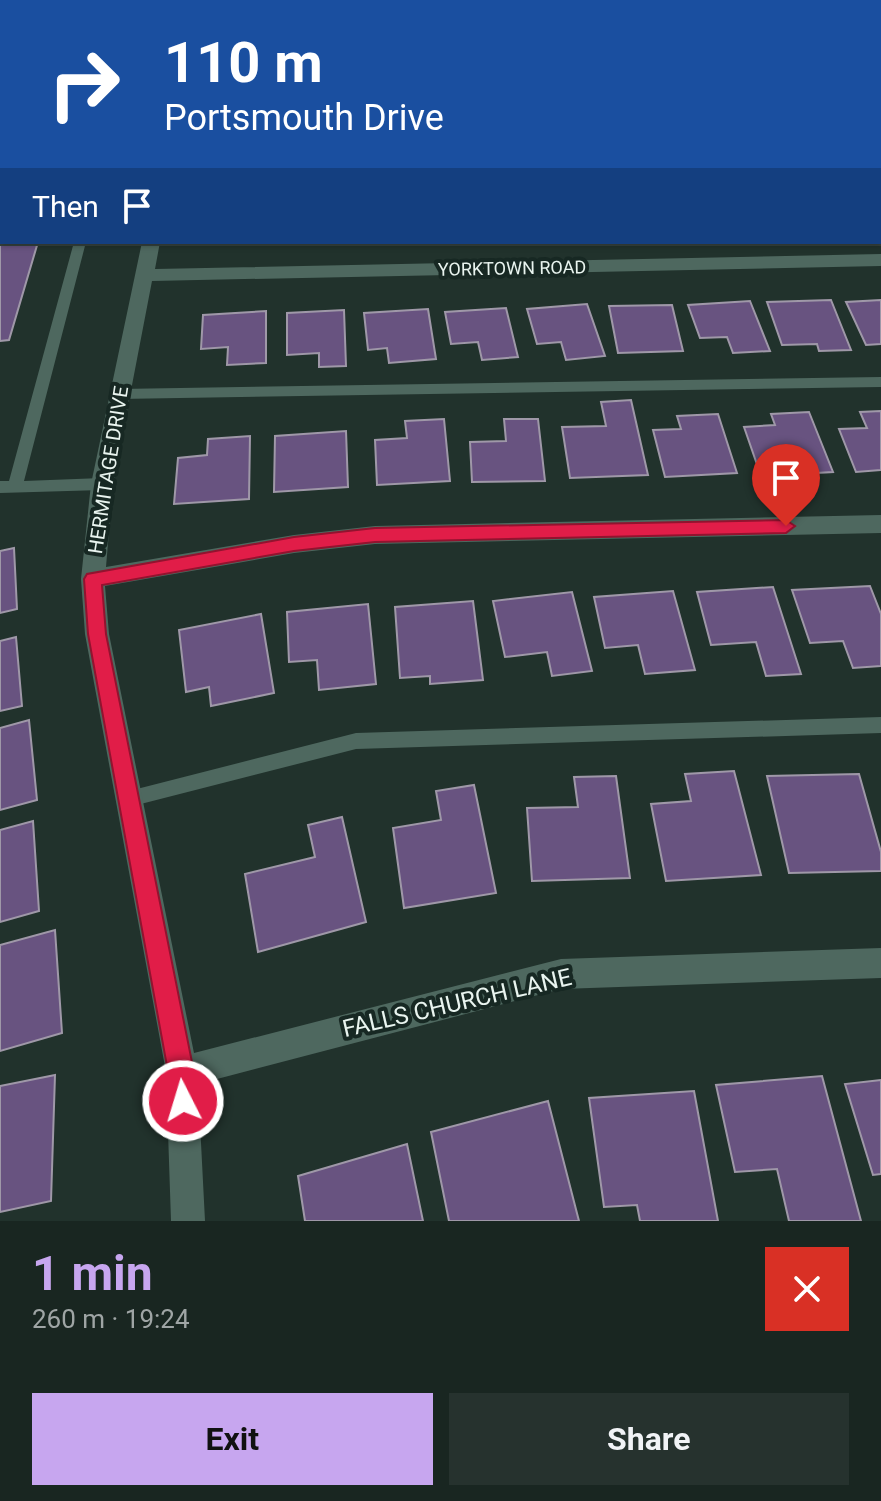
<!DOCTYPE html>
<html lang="en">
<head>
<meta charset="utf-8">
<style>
	:root { --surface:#192621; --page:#26322e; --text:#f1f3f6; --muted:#9fa5a5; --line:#37433f; --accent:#c7a6ef }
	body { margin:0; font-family:Roboto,sans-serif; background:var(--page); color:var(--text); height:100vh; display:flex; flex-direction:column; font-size:30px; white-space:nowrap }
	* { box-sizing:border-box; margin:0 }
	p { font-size:26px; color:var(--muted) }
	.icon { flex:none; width:44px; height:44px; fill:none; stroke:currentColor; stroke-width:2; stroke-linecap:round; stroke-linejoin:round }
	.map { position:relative; height:1221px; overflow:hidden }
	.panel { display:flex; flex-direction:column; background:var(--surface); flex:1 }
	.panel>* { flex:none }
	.top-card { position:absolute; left:0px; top:0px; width:882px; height:244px; box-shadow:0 2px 6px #0004,0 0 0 2px var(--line); background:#1a4fa0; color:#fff; overflow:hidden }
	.pin { position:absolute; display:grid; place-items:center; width:68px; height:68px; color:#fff; margin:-82px -34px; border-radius:50% 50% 50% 0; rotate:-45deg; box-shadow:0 0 8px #0007 }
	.pin .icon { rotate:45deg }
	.me { position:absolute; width:88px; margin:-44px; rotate:355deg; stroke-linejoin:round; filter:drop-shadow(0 0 6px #0008) }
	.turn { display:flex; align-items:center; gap:28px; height:168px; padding:0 32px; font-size:36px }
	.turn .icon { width:104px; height:104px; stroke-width:2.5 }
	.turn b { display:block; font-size:56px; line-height:68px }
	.then { display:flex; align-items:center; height:76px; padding:0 32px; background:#0003; gap:16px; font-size:30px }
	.round { display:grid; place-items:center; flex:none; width:84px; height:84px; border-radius:0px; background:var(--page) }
	.headline { display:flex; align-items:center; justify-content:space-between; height:136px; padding:0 32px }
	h1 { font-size:48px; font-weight:700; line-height:60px; color:var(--accent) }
	.cta { display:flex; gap:16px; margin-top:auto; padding:16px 32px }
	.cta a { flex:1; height:92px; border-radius:0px; background:var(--accent); color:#111; font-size:32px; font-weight:700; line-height:92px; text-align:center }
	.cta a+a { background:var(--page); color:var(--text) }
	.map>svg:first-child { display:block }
	.building { fill:#685380; stroke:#9f98a8; stroke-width:2 }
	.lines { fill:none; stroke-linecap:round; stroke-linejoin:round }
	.lane { fill:#4e685f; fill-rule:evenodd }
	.street { fill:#4e685f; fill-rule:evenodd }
	.secondary { fill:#5f887a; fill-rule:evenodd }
	.route { fill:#e11d48; stroke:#92132f; stroke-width:2 }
	.labels { text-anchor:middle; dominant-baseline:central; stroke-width:8; stroke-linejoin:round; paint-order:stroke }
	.far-street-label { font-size:18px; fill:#e9f4ef; stroke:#172823 }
	.street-label { font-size:20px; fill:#e9f4ef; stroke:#172823 }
	.near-street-label { font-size:24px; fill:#e9f4ef; stroke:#172823 }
</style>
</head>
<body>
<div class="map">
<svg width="881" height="1221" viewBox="0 0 881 1221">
	<rect width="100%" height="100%" fill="#21322c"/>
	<path class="building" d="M0,199L2,242H38L9,340L0,341Z
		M831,300L851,350L819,351L817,344L782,345L767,302Z
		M881,300V344L866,345L846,302Z
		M750,301L770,351L733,353L727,337L700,338L688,305Z
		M587,304L605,356L566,360L561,342L537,344L527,309Z
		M672,305L683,351L618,353L609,306Z
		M506,308L518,357L482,360L478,342L451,344L445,312Z
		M428,309L436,359L389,363L387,348L368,350L364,313Z
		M344,310L346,366L319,367V353L287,355V313Z
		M266,311V363L227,365L228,347L201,349L203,315Z
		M631,400L648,475L570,478L562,427L606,426L601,402Z
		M881,411V470L856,472L839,429L867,428L860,412Z
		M809,412L833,472L761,476L744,427L775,425L771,414Z
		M718,414L737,473L665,477L653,430L681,429L677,416Z
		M444,419L450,481L377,485L375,440L407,438L405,421Z
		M504,419H538L545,481L472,482L470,442L506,441Z
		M346,431L348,487L274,492L275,436Z
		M250,436L249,499L174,504L178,458L207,455L208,439Z
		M14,548L17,609L0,613V551Z
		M870,586L881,614V666L853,668L843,641L810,643L792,590Z
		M773,587L801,674L766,676L756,642L711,645L697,592Z
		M673,591L695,670L645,674L638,645L605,648L594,597Z
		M572,592L592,671L552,676L547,652L505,657L493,601Z
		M473,601L483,680L430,684V676L400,678L395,607Z
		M368,604L376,684L319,690L317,660L289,662L287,612Z
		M261,614L274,693L211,706L209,687L186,692L179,630Z
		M16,637L22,706L0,711V641Z
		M29,720L37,800L0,810V728Z
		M734,771L761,875L666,881L651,804L691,801L685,774Z
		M859,774L881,852V871L789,873L767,776Z
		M616,776L630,878L532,881L527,808L578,807L574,777Z
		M474,785L496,893L404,908L393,828L441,820L436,791Z
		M342,817L366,922L258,952L245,874L315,857L308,825Z
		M33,821L39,911L0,922V830Z
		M55,930L62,1033L0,1051V945Z
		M55,1075L51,1201L0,1212V1086Z
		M822,1076L861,1221H789L777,1169L735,1172L716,1085Z
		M881,1080V1174L873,1175L845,1084Z
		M694,1091L718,1221H640L637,1205L604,1207L589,1098Z
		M548,1101L579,1221H449L431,1132Z
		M407,1144L423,1221H305L298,1176Z"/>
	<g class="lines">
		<path class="lane" d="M205,0H215L216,2H206Z
			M414,0H424V2H414Z
			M587,0H717L585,2Z
			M0,63H2V69H0Z
			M881,154V161H880V154Z
			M74,242H86L24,481L102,478L109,484L102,490L0,493V481H9Z
			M881,377V387L119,399L112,394L119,389Z
			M881,717V733L356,749L129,807L123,805L120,799L123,793L129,791L356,733Z"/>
		<path class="street" d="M142,242H160L155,269L881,254V266L152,281L113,484L106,567L294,535L375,526L881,515V533L375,544L294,553L105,586L109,634L194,1053L561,959L881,948V978L561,989L198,1084L205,1221H171L166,1072L85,634L81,579L91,484Z"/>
		<path class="secondary" d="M880,94H881V104H880Z
			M0,110H2V120H0Z
			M880,113H881V123H880Z
			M0,130H2V140H0Z"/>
	</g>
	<path class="route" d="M786,520L795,526L786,533L375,542L294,551L102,585L106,634L194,1072L195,1101L192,1110L183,1114L175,1110L88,634L84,579L87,574L294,537L375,528Z"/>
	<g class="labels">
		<g class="far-street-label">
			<text transform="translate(512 268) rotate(-1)">YORKTOWN ROAD</text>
		</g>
		<g class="street-label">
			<text transform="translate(108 470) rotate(-81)">HERMITAGE DRIVE</text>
		</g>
		<g class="near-street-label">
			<text transform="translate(457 1003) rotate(-13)">FALLS CHURCH LANE</text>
		</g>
	</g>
</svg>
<div class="pin" style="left:786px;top:526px;background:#d93025"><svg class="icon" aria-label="arrive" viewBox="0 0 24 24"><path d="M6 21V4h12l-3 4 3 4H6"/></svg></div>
<svg class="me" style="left:183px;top:1101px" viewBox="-20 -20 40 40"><circle r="17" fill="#e11d48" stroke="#fff" stroke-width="3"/><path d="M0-11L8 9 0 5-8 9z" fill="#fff"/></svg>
<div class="top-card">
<div class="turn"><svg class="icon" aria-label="right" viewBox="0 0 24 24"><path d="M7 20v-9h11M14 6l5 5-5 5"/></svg><div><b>110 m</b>Portsmouth Drive</div></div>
<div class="then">Then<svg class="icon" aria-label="arrive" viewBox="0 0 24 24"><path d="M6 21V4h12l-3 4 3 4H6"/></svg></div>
</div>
</div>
<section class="panel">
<div class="headline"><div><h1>1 min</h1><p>260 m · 19:24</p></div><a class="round" style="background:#d93025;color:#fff"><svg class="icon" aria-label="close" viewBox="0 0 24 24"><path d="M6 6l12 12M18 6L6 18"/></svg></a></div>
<div class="cta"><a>Exit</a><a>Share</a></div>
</section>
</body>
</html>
